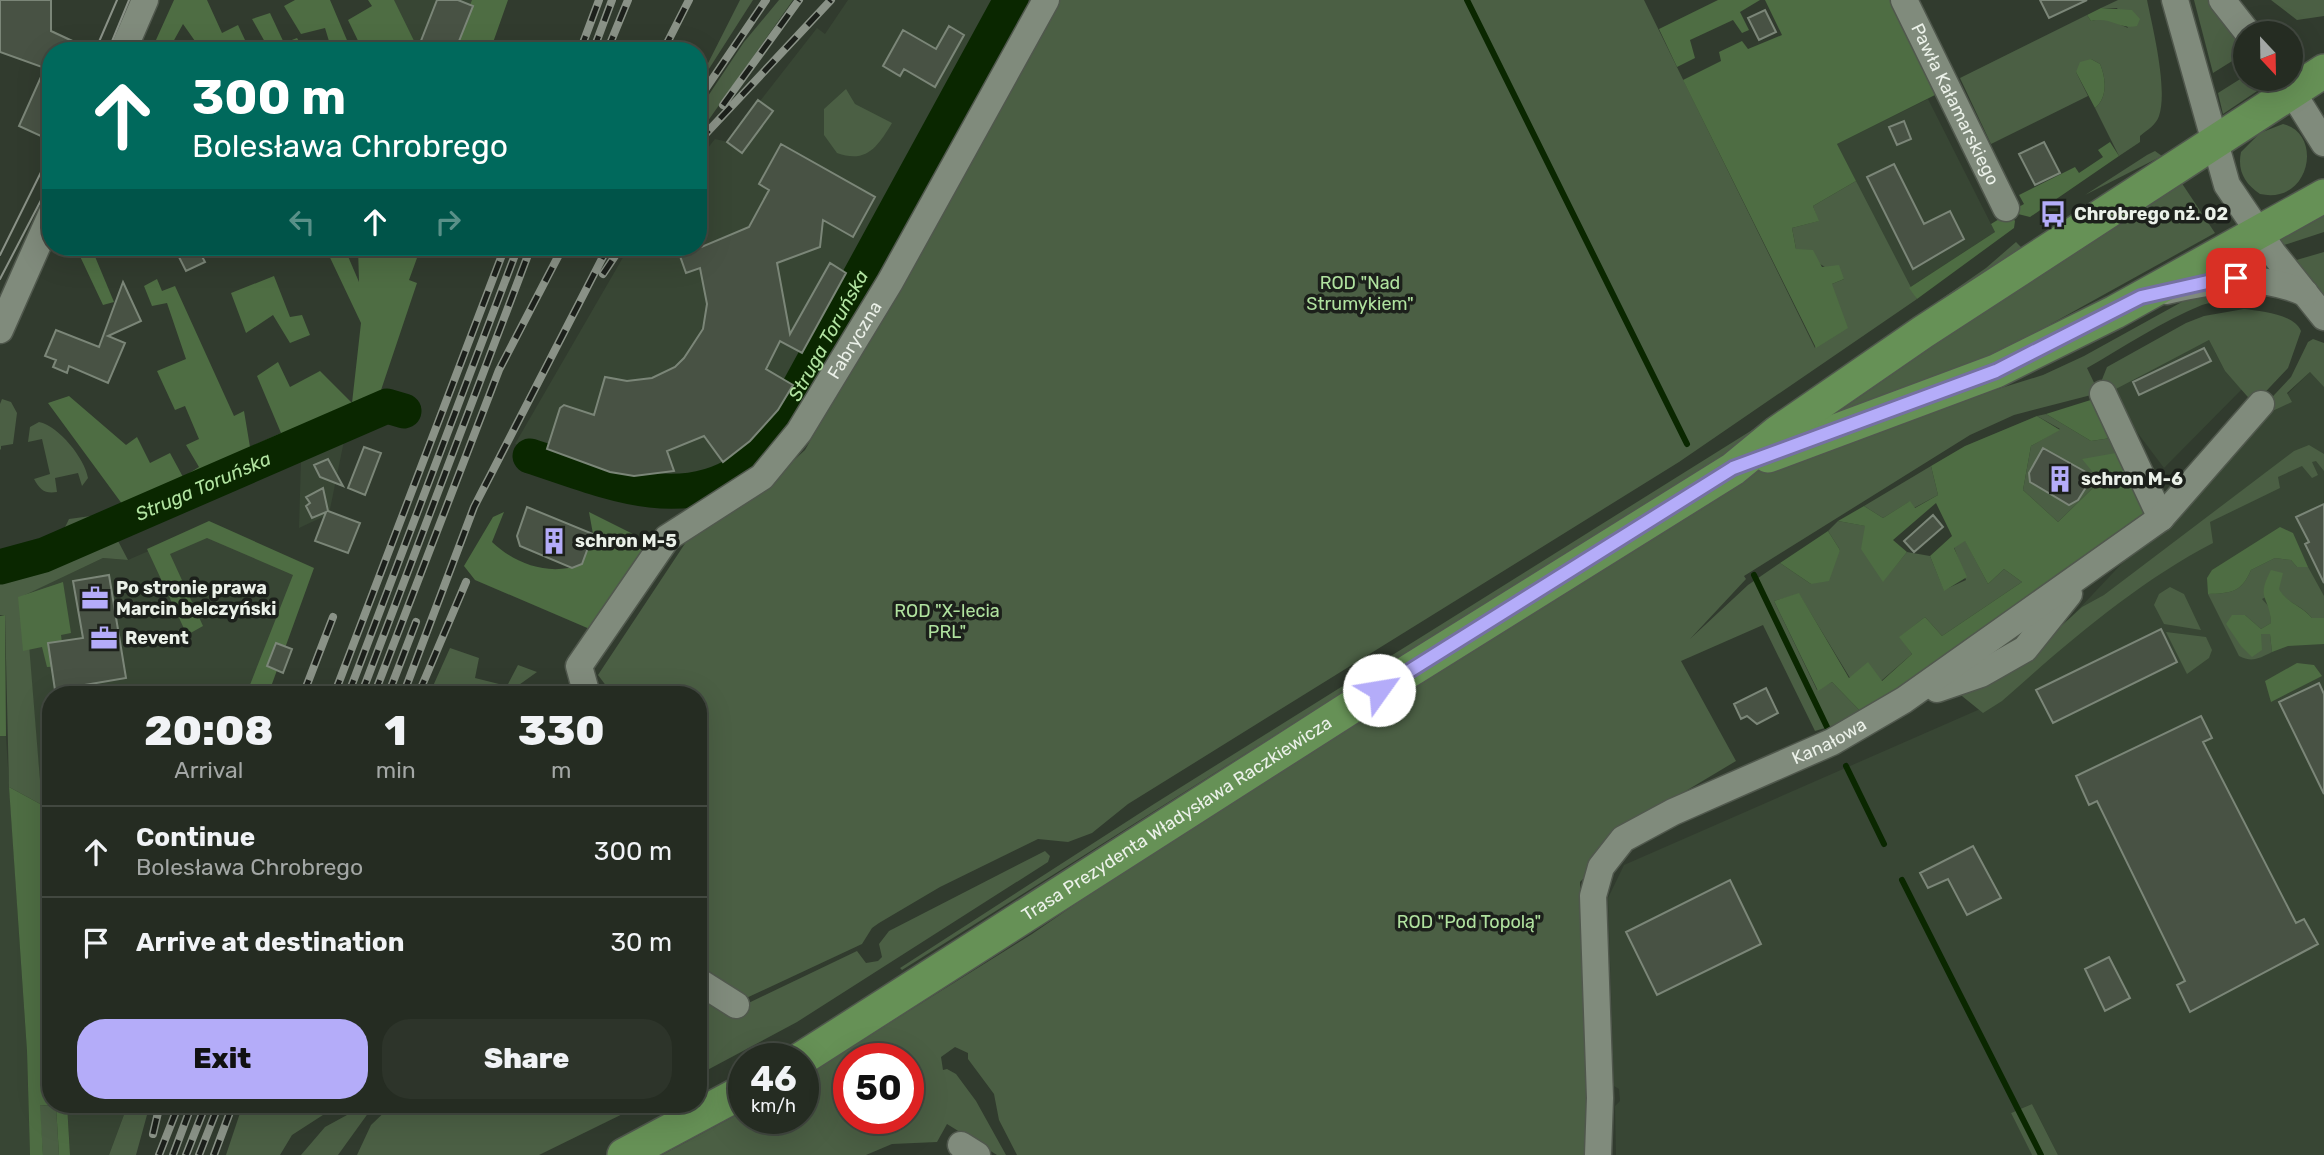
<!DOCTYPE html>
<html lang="en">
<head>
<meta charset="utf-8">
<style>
	:root { --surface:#252c22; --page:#2d342a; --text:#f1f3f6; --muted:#a3a7a5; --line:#424840; --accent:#b4acf9 }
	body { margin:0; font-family:Rubik,sans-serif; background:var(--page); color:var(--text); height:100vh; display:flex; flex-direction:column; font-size:26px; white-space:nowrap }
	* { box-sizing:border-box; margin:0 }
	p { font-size:23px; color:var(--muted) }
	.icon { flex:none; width:38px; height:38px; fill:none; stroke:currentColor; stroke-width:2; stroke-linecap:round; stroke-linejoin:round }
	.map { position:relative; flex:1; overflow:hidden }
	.side { position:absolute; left:42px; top:686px; width:665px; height:427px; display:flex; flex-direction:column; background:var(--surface); border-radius:28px; box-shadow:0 7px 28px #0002,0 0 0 2px var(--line) }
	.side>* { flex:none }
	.top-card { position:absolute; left:42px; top:42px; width:665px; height:214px; border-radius:28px; box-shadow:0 7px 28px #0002,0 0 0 2px var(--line); background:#00695c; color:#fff; overflow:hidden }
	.needle { width:46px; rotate:158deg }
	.fabs { position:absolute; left:2233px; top:21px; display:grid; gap:14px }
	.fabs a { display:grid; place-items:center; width:70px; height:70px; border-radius:50%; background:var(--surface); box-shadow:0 7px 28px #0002,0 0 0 2px var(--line); font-size:35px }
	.speed { position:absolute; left:728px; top:1043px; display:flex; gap:14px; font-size:35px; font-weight:700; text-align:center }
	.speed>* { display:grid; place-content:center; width:91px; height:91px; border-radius:50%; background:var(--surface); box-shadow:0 7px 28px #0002,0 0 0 2px var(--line); line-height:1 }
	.speed small { font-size:18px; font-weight:400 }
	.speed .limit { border:10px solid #d22; background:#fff; color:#111 }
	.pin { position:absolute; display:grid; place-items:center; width:60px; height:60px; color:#fff; margin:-30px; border-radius:14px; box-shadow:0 4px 10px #0006 }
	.me { position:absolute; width:77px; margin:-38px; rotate:58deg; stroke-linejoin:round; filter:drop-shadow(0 0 5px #0008) }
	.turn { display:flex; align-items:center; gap:24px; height:147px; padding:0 35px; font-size:32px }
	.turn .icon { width:91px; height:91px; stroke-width:2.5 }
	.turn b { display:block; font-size:49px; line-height:60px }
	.lanes { display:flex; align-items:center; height:66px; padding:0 35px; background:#0003; justify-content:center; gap:35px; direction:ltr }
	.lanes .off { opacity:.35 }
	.eta { display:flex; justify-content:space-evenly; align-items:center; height:119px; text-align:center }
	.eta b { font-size:42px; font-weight:800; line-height:49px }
	.button { display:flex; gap:14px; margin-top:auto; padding:14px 35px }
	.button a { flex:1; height:80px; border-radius:28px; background:var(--accent); color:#111; font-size:28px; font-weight:800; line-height:80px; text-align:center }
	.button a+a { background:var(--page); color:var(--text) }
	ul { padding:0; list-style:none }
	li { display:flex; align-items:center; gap:21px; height:91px; padding:0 35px; border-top:2px solid var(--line) }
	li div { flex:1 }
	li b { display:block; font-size:26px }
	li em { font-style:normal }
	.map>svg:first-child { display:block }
	.built { fill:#384634 }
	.green { fill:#4b5f44; fill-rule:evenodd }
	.forest { fill:#4e6d43 }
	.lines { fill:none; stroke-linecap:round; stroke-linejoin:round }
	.stream { stroke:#0a2700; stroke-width:6 }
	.river { stroke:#0a2700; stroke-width:35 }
	.building { fill:#485244; stroke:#7b8678; stroke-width:2 }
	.minor-casing { stroke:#50584d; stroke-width:29 }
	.major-casing { stroke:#50584d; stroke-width:36 }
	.minor { stroke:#808b7c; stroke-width:26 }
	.major { stroke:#669156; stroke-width:33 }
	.tram { stroke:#8a9287; stroke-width:2 }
	.rail-casing { stroke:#8a9287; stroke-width:8 }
	.rail { stroke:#1c201b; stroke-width:5; stroke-dasharray:16; stroke-linecap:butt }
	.route-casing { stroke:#7570a2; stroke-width:18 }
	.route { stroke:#b4acf9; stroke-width:12 }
	.labels { text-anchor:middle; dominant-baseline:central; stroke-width:7; stroke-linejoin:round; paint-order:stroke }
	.street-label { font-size:18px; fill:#ebf1e9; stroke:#1c201b }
	.poi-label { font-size:18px; font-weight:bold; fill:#ebf1e9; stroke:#1c201b; text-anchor:start }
	.park-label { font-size:18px; fill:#b0e29f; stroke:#1c201b }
	.water-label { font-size:19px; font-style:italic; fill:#b2e4a1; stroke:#1c201b }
</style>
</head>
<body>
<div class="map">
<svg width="2324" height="1155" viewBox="0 0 2324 1155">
	<rect width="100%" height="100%" fill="#313b2e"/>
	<path class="built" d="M380,0H491L471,51H404Z
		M848,0H1002L944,106L905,167L874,235L853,265L781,414L734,465L696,484L641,485L573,466L515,444L629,247H698V160L715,139L728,142L817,28L825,34Z
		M1928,99L1995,232L1909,288L1837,144Z
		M2209,340L2225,371L2242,389L2164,468L2106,391Z
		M2310,372L2324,384V1155H2058L2032,1104L2011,1113L2032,1155H1616L1615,1106L1620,1101L1619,1089L1614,1086L1608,898L1624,865L1987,706L2216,464Z
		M344,441L329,514L299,528L301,460Z
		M215,531L302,565L255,695H51V914L24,595L103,558L128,560L169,542Z
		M0,648L27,1051L30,1155H0Z
		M67,1104H128L109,1155H70Z"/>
	<path class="green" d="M740,0H753L698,86V83Z
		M779,0H793L698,135V111L744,42Z
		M1060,0H1644L1815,348L1832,284L1844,279L1796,249L1792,228L1818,221L1813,206L1856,181L1917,299L1679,462L1128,804L1092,833L1068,842L1038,839L940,887L879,923L872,928L862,944L742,1000V995L698,963V695H613L598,675L686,542L779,474L805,450Z
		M2118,0H2147C2153,29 2168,89 2159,116C2156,125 2147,130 2140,136V142L2119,156L2095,108C2108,97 2106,78 2100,64L2091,59L2076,72L2088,96L1991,144L1960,78L2087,15L2091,21L2105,18L2128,28L2117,8H2101Z
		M2194,0H2213L2245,41V53L2213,73Z
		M2271,0H2324V16L2297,20Z
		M2245,76L2275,79L2223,114L2218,93Z
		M846,89L855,104L892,123C878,146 867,164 837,153L824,135V109Z
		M2283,124C2324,134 2310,205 2260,194C2245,184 2237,171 2241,152L2260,133Z
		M2155,151L2162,156L2085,195L2147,155Z
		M2177,176L2215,233L1986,360L1825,421Z
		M2324,211V232L2278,247L2274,240Z
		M2016,242L2023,249L1769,429L1411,654L1310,713L902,970L900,968L1154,804L1757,427L1986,268Z
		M2324,252V298L2293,261Z
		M2242,292C2232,305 2217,300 2202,305C2162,321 2124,347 2087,368L2099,393L2014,415L1970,435L1744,576L1746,579L1690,639L1748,585L1780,563L1811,584L1840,550L1828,531L1838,521L1866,526L1883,581L1907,552L1930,556L1944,590L1966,580L1954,547L1965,540L1988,584L2004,569L2022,582L1942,636L1925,617L1900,637L1912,654L1881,681L1850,678L1799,594L1774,601L1817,690L1832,682L1865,716L1815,731L1763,625L1681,661L1736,761L1644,816L1580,882L1587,1074L1585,1155H1017L999,1120L994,1094L968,1059V1053L955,1047L941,1057L943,1070L947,1069L956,1074L976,1101L1006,1155H997L947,1124L937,1142L892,1144L866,1155H662L744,1111V1118H803V1077L1032,934L1193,823L1754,473L1805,449L2043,375L2084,356L2198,293ZM849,1059H908V1118H849Z
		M2244,309C2261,311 2294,314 2301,331L2288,368L2254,404L2225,371L2209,340L2114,390L2101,382L2107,367L2186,323L2204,316Z
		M2313,339L2324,343V387L2310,372L2287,393L2292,402L2266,414L2260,410L2291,377L2308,342Z
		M2,399L11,402L17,413L13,444L1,446V450L0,449V404Z
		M2046,414L2091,441L2111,438L2116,453L2100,481L2058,522L2023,490L2031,446L2060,429L2037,416Z
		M39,422C59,426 85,459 88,478L82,486L78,473L55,478L57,492C45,494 40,490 34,479L50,474L42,439L28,442L30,427Z
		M2309,445L2324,454V471L2316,461L2312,462L2318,475L2312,478L2302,466L2278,477L2280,488L2210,522L2213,543C2136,583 2067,643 2002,701L1983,713L1957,692L2048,638L2082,607L2104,595L2294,451Z
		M1931,466L1938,495L1914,508L1909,502L1883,518L1864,506Z
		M91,516L106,518L128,560L103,558L25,595L42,805L9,787L5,615H0V553C33,548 54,553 69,519Z
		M2275,558L2291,560L2297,567H2308L2324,596V618H2312C2301,605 2288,604 2279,590L2262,599L2270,608L2271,623L2261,629L2245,615H2232L2260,634H2270L2272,652C2260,658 2252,663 2239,656L2208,594C2231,593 2241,593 2251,570Z
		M2170,587L2184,594L2201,630L2164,624L2154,605L2159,594Z
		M2166,632L2206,637L2212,650L2209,658L2187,674Z
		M450,648L479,658L475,678L507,686L518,665L537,672L505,695H429Z
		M1045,851L1050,856L1048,862L797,1022L698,1075V1009L705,1006L714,996L734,1010L857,951L866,963L878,961L882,957L879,944L889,931Z
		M128,1104H150L136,1155H109Z
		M243,1104H340L292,1135L280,1155H226Z
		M393,1104H643L539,1155H357L371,1125Z
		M2032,1104L2058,1155H2032L2011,1113Z
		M39,1105L56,1106L59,1155H43Z
		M358,1109L369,1112L338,1155H301L325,1127Z"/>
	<path class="forest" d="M174,0H207L222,33L238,25L245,40L235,51H202L183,24L168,51H151Z
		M295,0H330L349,45L332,51L325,28L301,34L284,6Z
		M368,0H394L419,51H396L394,47L388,51H363L348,20L372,6Z
		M472,0H508L490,51H452Z
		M1002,0H1024L957,116L944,106Z
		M1718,0H1760L1740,12L1749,30L1742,33L1733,20L1690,40L1695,58L1677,67L1659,29Z
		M1765,0H1894L1935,95L1837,144L1856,181L1813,206L1819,221L1792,228L1796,249L1813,250L1822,267L1839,265L1844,279L1832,284L1848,328L1816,348L1683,80L1721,61L1719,52L1742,41L1748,49L1782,35Z
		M2101,8L2132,10L2140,19L2137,26C2120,30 2111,16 2091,21L2087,15Z
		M270,13L284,43L297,38L305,51H256L265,42L252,19Z
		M2091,59L2100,64C2106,78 2108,97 2095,108L2076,72L2080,62Z
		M932,123L948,135L950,151L778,447L763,434L781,414L853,265L874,235L905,167Z
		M2110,142L2119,156L2030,217L2018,214L2015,209L2024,204L2019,195L2075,167L2079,173L2103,157L2098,150Z
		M2009,213L2015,221L2014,228L1917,299L1909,288L1995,232L1991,224Z
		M85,247H91L114,302L103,305L78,252Z
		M325,247H344L359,282L358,247H421L409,280L417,283L376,405L128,512L48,403L69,396L126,445L137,437L150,463L170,453L183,477L199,467L186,445L199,439L185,406L175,410L157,371L186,359L167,303L152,306L144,286L157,279L162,291L175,286L234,416L244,411L250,447L281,433L257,376L278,362L290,387L320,371L352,403L361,323Z
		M274,276L290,317L302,315L310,335L290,343L273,315L246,333L231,293Z
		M2097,398L2111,438L2091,441L2046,414Z
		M2037,416L2060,430L2031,446L2023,490L2058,522L2100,481L2082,459L2116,453L2149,513L1865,716L1832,682L1818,691L1774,601L1799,593L1849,678L1868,662L1882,681L1912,654L1899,637L1925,617L1942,636L2022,582L2004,569L1988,584L1965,541L1954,548L1967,577L1944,591L1930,556L1952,536L1936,503L1893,540L1907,552L1883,582L1861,549L1865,526L1838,521L1864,506L1883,518L1910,501L1915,508L1938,495L1931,466L1965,446Z
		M504,512L492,542C515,564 550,577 582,564L593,534L589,512L639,537L645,558L592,630L475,580L464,566L493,517Z
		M209,521L314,568L268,695H246L293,575L207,538L170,554L203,626L187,635L147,549Z
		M2280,527L2293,533L2308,567H2297L2291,560L2275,558L2251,570C2241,593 2231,593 2208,594L2207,578L2212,570Z
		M1828,531L1840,550L1829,581L1811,584L1780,563Z
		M2271,570L2283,573L2279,589C2288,604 2301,605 2312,618H2324V644L2288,646L2272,652L2270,634H2261L2262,650L2252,657L2241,646L2226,624L2232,615H2245L2261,629L2271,623C2270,595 2255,601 2271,570Z
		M63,582L71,633L61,635L65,666L47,667L42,647L23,651L18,597Z
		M5,615L6,736H0V616Z
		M2297,663L2314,665L2322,676L2271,702L2265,681Z
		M9,787L42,805L51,914V1104H67L70,1155H59L56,1106L40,1105L43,1155H30L27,1051Z"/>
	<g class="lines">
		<path class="stream" d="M1467,0L1687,444
			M1754,575L1827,727
			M1846,766L1884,844
			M1902,880L2041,1155"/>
		<g class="river">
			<path id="s1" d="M530,456C596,477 677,515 741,471C756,460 769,436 781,421L1011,0"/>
			<path id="s2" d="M0,567L44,555L387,406L404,411"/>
		</g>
	</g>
	<path class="building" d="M0,0H51V31L94,51H51V119L43,137L19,126L45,68L0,52Z
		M437,0H458L473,6L455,51H417Z
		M2040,0H2087L2049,18Z
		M1765,10L1776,32L1759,40L1748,18Z
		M949,26L964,35L935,87L904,69L900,76L883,66L903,30L936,49Z
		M758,100L773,111L742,153L727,142Z
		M1904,121L1911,139L1897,145L1889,127Z
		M2044,142L2060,173L2035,185L2019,154Z
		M781,144L875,197L853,237L823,220L820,247L777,263L790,334L830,263L846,273L802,353L780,341L766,369L793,385L778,410L750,441L723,462L704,436L667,451L674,471L634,476L610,472L547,449L560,408L564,405L594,415L605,377L627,381L652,378L675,367L684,358L703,329L707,304L700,268L686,273L680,256L749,227L769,190L759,184Z
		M1894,164L1924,224L1950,211L1964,239L1913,269L1867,177Z
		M174,247H197L205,262L186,271Z
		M123,282L141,321L108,336L125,343L108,383L69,366L67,373L53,367L56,360L45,356L56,330L99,347Z
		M2204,348L2211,361L2139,395L2133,382Z
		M364,447L381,453L365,495L348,488Z
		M2043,448L2093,476L2078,500L2069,505L2030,482L2029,473Z
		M328,459L343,486L320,477L314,465Z
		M323,488L328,511L360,523L348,553L315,541L326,512L312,518L306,506L310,503L306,497Z
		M2324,504V583L2305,544L2309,542L2296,517Z
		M527,507L593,534L582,564L572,568L520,546L517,536Z
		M1933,515L1943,527L1914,552L1904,541Z
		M109,575L126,678L55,690L48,643L83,638L73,581Z
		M2161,629L2177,662L2053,723L2036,690Z
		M276,643L292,649L283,673L267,666Z
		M2319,683L2324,694V794L2279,702Z
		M1766,688L1778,713L1757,724L1747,716L1741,719L1734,704Z
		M2201,716L2212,738L2203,742L2296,923L2304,919L2318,944L2190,1012L2177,985L2185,981L2097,801L2089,805L2076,776Z
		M1973,846L2001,898L1967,915L1948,879L1928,888L1920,873Z
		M1730,880L1761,944L1657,995L1626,932Z
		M2109,957L2130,998L2105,1011L2085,969Z"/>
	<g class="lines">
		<defs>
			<g id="minor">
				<path id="s3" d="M1904,0L2006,208"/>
				<path d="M2175,0L2227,185L2273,253L2324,317"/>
				<path d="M2222,0L2248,33"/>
				<path d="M123,51L145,0"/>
				<path d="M2284,79L2324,143"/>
				<path d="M2166,291C2215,280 2257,272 2305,293"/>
				<path d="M0,330L51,215"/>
				<path d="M2103,394L2161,518"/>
				<path d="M1937,689L1981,674L2025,649L2069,594"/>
				<path id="s4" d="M587,695L579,666L667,538L762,477L799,432L890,282L1046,0"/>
				<path d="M698,981L736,1005"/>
				<path d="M961,1145L977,1155"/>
				<path id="s5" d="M1598,1155L1600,1098L1593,896L1601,867L1623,839L1673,812L1832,742L1904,700L2161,518L2261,404"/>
			</g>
			<g id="major">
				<path d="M1768,456L1996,371L2115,312L2324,196"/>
				<path id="s6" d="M801,1059L1356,704L1733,469L1778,432L1923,332L2324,71"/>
				<path d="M624,1155L744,1091"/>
			</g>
		</defs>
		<use href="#minor" class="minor-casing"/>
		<use href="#major" class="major-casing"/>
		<use href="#minor" class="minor"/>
		<use href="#major" class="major"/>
		<path class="tram" d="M95,51L117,0
			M108,51L129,0
			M0,255L51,152
			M0,279L51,181"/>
		<defs>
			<path id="rail" d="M580,51L599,0
				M593,51L612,0
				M607,51L628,0
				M663,51L689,0
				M698,100L766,0
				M723,105L799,0
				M698,142L831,0
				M603,274L621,247
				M303,695L333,617
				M334,695L505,247
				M348,695L518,247
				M361,695L531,247
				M374,695L499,370L563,247
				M388,695L416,622
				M403,695L474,507L608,247
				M418,695L466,582
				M153,1134L160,1104
				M159,1155L179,1104
				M173,1155L192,1104
				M186,1155L206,1104
				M199,1155L219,1104
				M214,1155L233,1104"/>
		</defs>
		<use href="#rail" class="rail-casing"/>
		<use href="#rail" class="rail"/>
	</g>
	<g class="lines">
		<defs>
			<path id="route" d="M1379,690L1733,468L1996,371L2141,297L2221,279L2236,278"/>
		</defs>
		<use href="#route" class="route-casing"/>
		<use href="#route" class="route"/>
	</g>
	<defs>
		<symbol id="bus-bare" viewBox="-9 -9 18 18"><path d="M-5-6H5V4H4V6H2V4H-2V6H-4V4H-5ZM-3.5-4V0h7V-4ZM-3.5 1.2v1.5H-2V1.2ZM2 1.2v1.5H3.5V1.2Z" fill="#b4acf9" stroke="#1c201b" stroke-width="2.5" paint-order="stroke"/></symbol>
		<symbol id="building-bare" viewBox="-9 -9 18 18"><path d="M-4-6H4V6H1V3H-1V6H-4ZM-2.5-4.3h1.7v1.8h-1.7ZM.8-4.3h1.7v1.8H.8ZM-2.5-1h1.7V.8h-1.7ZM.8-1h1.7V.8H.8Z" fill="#b4acf9" stroke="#1c201b" stroke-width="2.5" paint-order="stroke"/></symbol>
		<symbol id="office-bare" viewBox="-9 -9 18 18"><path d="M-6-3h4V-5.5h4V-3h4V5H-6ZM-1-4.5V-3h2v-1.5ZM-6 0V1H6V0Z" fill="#b4acf9" stroke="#1c201b" stroke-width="2.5" paint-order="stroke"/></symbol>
	</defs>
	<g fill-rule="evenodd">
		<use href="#bus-bare" x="2034" y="195" width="38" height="38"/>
		<use href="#building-bare" x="2041" y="460" width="38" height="38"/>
		<use href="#building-bare" x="535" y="522" width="38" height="38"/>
		<use href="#office-bare" x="76" y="579" width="38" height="38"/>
		<use href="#office-bare" x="85" y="619" width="38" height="38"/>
	</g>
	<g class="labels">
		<g class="street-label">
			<text stroke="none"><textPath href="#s3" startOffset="116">Pawła Kałamarskiego</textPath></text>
			<text stroke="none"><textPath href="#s4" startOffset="464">Fabryczna</textPath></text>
			<text stroke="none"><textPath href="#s5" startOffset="553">Kanałowa</textPath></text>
			<text stroke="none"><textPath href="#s6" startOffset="446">Trasa Prezydenta Władysława Raczkiewicza</textPath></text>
		</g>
		<g class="poi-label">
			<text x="2074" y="214">Chrobrego nż. 02</text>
			<text x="2081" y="479">schron M-6</text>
			<text x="575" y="541">schron M-5</text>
			<text x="116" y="588">Po stronie prawa<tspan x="116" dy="21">Marcin belczyński</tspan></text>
			<text x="125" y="638">Revent</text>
		</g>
		<g class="park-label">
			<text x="1360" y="283">ROD "Nad<tspan x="1360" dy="21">Strumykiem"</tspan></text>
			<text x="947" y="611">ROD "X-lecia<tspan x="947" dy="21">PRL"</tspan></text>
			<text x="1469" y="922">ROD "Pod Topolą"</text>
		</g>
		<g class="water-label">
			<text stroke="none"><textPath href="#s1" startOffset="382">Struga Toruńska</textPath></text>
			<text stroke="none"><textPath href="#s2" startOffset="219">Struga Toruńska</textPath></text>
		</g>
	</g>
</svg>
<div class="fabs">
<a><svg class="needle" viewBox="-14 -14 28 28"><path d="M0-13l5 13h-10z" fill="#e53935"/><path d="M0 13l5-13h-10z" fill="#a3a7a5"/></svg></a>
</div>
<div class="speed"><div>46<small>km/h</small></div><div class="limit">50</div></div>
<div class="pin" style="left:2236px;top:278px;background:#d93025"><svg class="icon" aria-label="arrive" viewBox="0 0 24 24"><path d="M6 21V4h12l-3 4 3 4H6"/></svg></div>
<svg class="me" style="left:1379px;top:690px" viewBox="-20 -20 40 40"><circle r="19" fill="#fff"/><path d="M0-13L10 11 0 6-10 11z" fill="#b4acf9"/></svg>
<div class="top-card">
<div class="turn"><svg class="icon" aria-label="ahead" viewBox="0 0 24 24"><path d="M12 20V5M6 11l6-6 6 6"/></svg><div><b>300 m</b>Bolesława Chrobrego</div></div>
<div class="lanes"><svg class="icon off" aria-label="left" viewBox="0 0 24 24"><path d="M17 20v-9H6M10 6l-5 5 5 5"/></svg><svg class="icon" aria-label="ahead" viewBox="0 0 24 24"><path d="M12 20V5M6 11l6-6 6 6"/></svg><svg class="icon off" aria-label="right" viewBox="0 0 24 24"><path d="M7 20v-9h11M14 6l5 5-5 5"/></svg></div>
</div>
<section class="side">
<div class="eta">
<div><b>20:08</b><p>Arrival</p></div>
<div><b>1</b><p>min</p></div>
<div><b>330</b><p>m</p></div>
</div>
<ul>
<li><svg class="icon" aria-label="ahead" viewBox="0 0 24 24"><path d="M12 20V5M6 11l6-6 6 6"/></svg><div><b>Continue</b><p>Bolesława Chrobrego</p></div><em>300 m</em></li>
<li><svg class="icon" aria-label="arrive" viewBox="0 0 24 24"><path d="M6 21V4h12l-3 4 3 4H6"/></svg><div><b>Arrive at destination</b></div><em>30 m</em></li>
</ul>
<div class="button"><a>Exit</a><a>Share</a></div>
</section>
</div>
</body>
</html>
